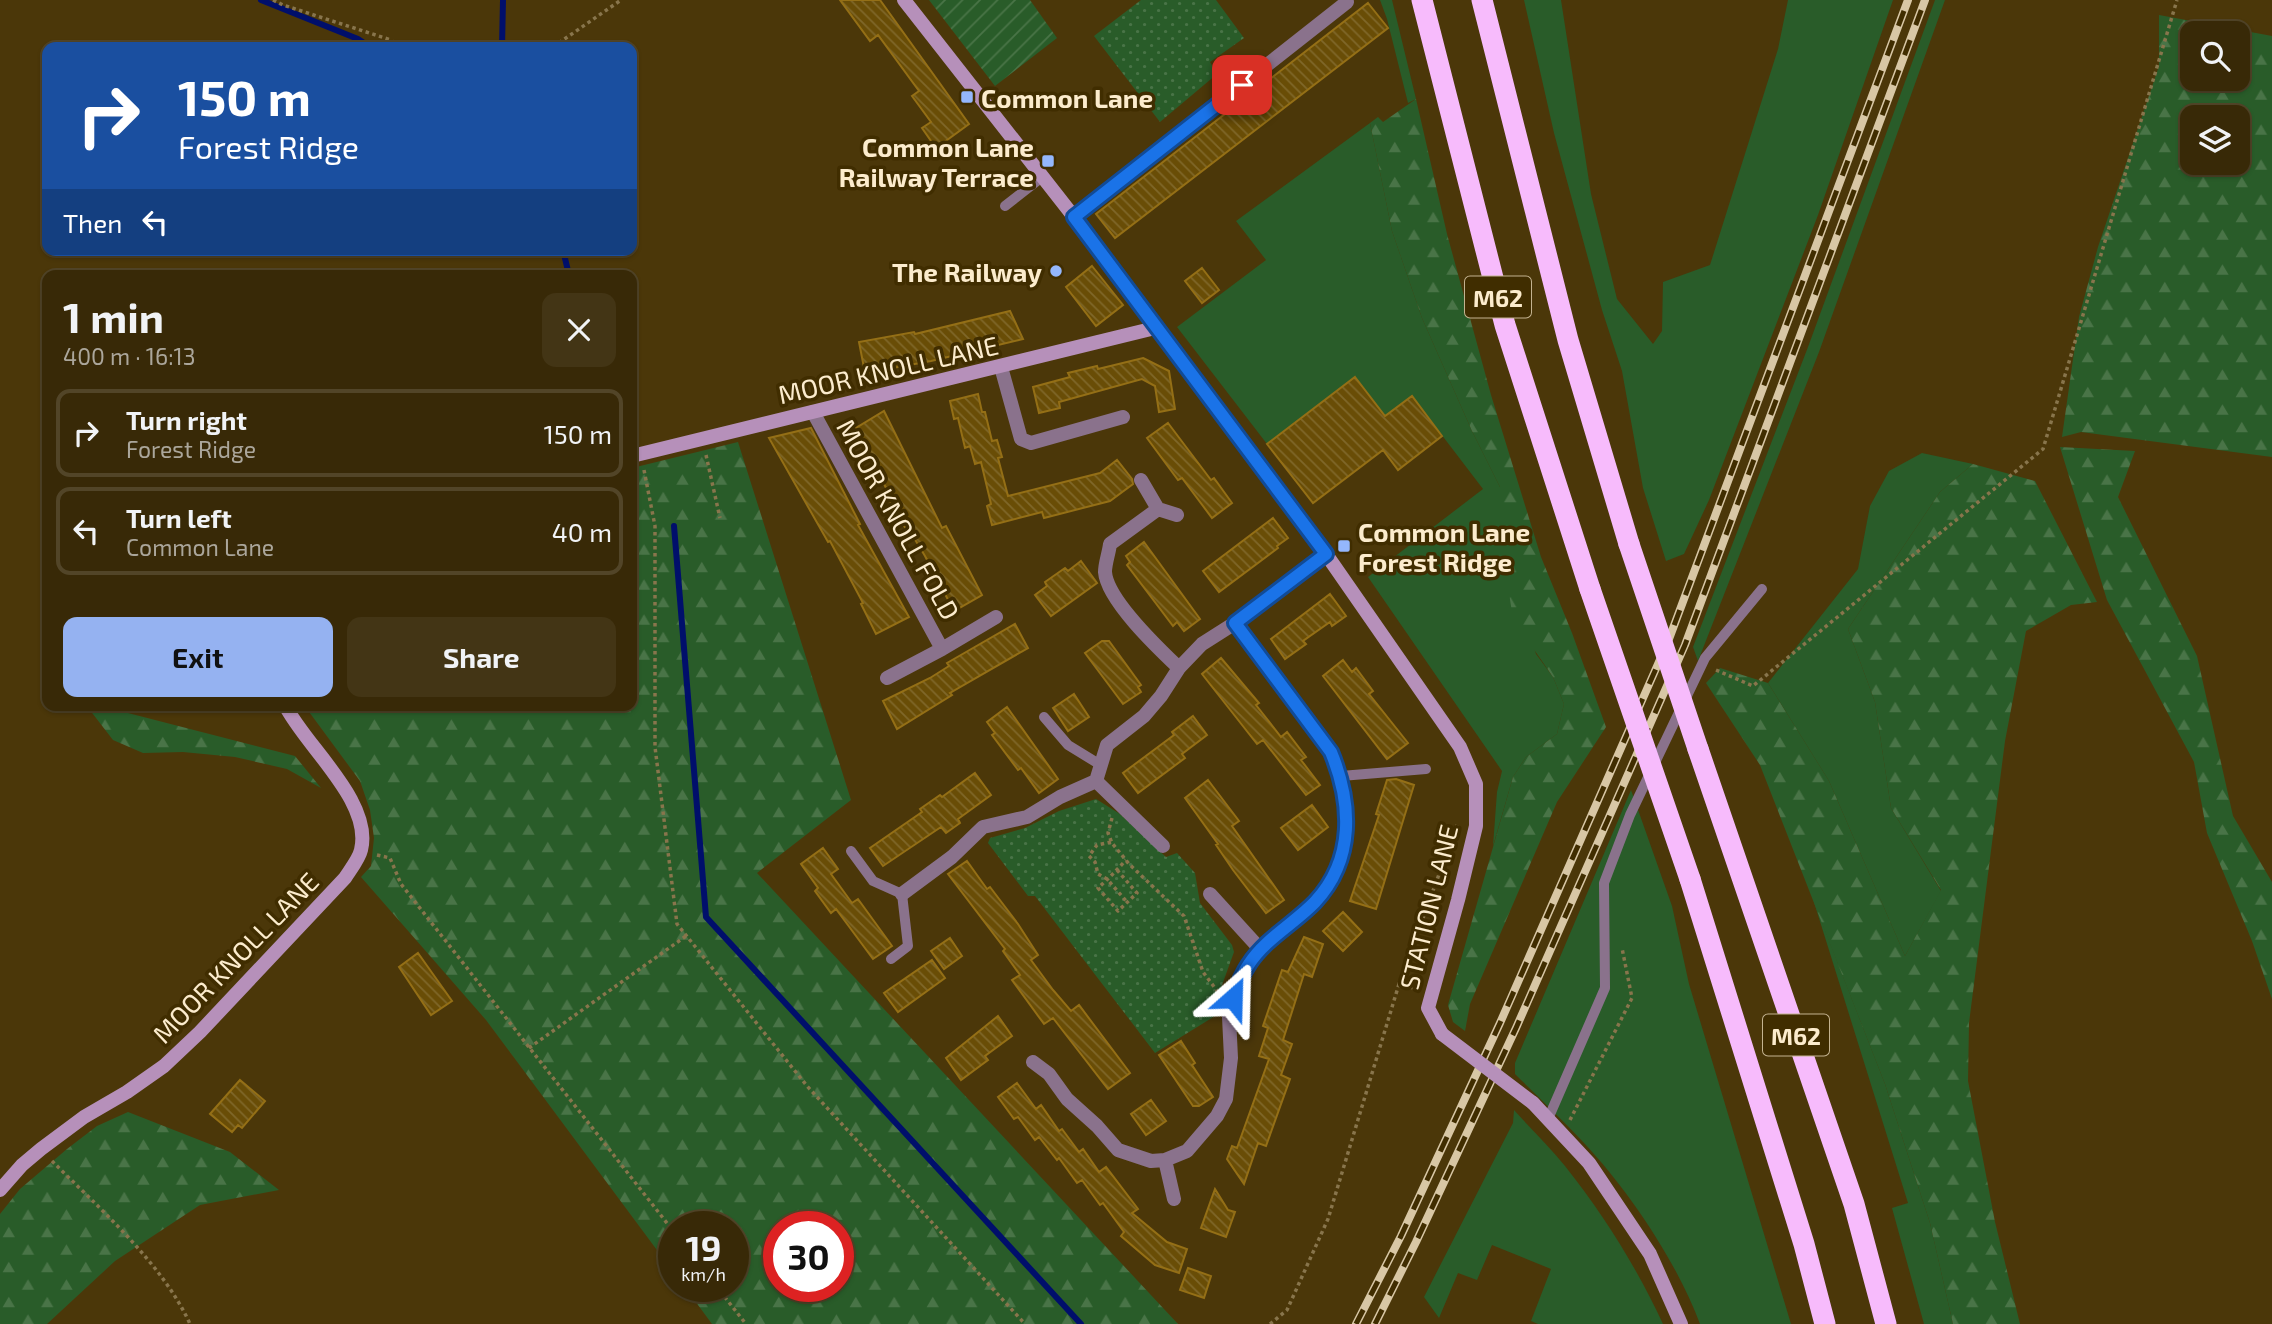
<!DOCTYPE html>
<html lang="en">
<head>
<meta charset="utf-8">
<style>
	:root { --surface:#382907; --page:#433515; --text:#f1f3f6; --muted:#aba69b; --line:#524528; --accent:#95b2f1 }
	body { margin:0; font-family:"Exo 2",sans-serif; background:var(--page); color:var(--text); height:100vh; display:flex; flex-direction:column; font-size:26px; white-space:nowrap }
	* { box-sizing:border-box; margin:0 }
	p { font-size:23px; color:var(--muted) }
	.icon { flex:none; width:38px; height:38px; fill:none; stroke:currentColor; stroke-width:2; stroke-linecap:round; stroke-linejoin:round }
	.map { position:relative; flex:1; overflow:hidden }
	.details { position:absolute; left:42px; top:270px; width:595px; height:441px; display:flex; flex-direction:column; background:var(--surface); border-radius:14px; box-shadow:0 2px 5px #0004,0 0 0 2px var(--line) }
	.details>* { flex:none }
	.banner { position:absolute; left:42px; top:42px; width:595px; height:214px; border-radius:14px; box-shadow:0 2px 5px #0004,0 0 0 2px var(--line); background:#1a4fa0; color:#fff; overflow:hidden }
	.tools { position:absolute; left:2180px; top:21px; display:grid; gap:14px }
	.tools a { display:grid; place-items:center; width:70px; height:70px; border-radius:14px; background:var(--surface); box-shadow:0 2px 5px #0004,0 0 0 2px var(--line); font-size:35px }
	.speed { position:absolute; left:658px; top:1211px; display:flex; gap:14px; font-size:35px; font-weight:700; text-align:center }
	.speed>* { display:grid; place-content:center; width:91px; height:91px; border-radius:50%; background:var(--surface); box-shadow:0 2px 5px #0004,0 0 0 2px var(--line); line-height:1 }
	.speed small { font-size:18px; font-weight:400 }
	.speed .limit { border:10px solid #d22; background:#fff; color:#111 }
	.pin { position:absolute; display:grid; place-items:center; width:60px; height:60px; color:#fff; margin:-30px; border-radius:14px; box-shadow:0 4px 10px #0006 }
	.me { position:absolute; width:77px; margin:-38px; rotate:25deg; stroke-linejoin:round; filter:drop-shadow(0 0 5px #0008) }
	.turn { display:flex; align-items:center; gap:24px; height:147px; padding:0 21px; font-size:32px }
	.turn .icon { width:91px; height:91px; stroke-width:2.5 }
	.turn b { display:block; font-size:49px; line-height:60px }
	.then { display:flex; align-items:center; height:66px; padding:0 21px; background:#0003; gap:14px; font-size:26px }
	.round { display:grid; place-items:center; flex:none; width:74px; height:74px; border-radius:14px; background:var(--page) }
	.summary { display:flex; align-items:center; justify-content:space-between; height:119px; padding:0 21px }
	h1 { font-size:42px; font-weight:700; line-height:52px }
	.cta { display:flex; gap:14px; margin-top:auto; padding:14px 21px }
	.cta a { flex:1; height:80px; border-radius:14px; background:var(--accent); color:#111; font-size:28px; font-weight:700; line-height:80px; text-align:center }
	.cta a+a { background:var(--page); color:var(--text) }
	ul { padding:0; list-style:none }
	li { display:flex; align-items:center; gap:21px; height:88px; margin:0 14px 10px; padding:0 7px; border:4px solid var(--line); border-radius:14px }
	li div { flex:1 }
	li b { display:block; font-size:26px }
	li em { font-style:normal }
	.map>svg:first-child { display:block }
	.grass { fill:#295c29 }
	.forest { fill:url(#forest-firs); fill-rule:evenodd }
	.park { fill:url(#park-dots) }
	.garden { fill:url(#garden-furrows) }
	.lines { fill:none; stroke-linecap:round; stroke-linejoin:round }
	.stream { stroke:#000f6b; stroke-width:6 }
	.building { fill:url(#building-back-hatch); stroke:#946f16; stroke-width:2 }
	.path { stroke:#88754c; stroke-width:3.5; stroke-dasharray:3.5 3.5; stroke-linecap:butt }
	.lane { stroke:#8a728c; stroke-width:10 }
	.street { stroke:#8a728c; stroke-width:14 }
	.secondary { stroke:#b690ba; stroke-width:14 }
	.highway { stroke:#f7bbfc; stroke-width:21 }
	.rail-casing { stroke:#d8c7a5; stroke-width:8 }
	.rail { stroke:#402d00; stroke-width:5; stroke-dasharray:16; stroke-linecap:butt }
	.secondary-bridge { stroke:#b690ba; stroke-width:14 }
	.highway-bridge { stroke:#f7bbfc; stroke-width:21 }
	.route-casing { stroke:#114b97; stroke-width:18 }
	.route { stroke:#1a73e8; stroke-width:12 }
	.poi-dot { fill:#94b7fd; stroke:#402d00; stroke-width:2.5 }
	.labels { text-anchor:middle; dominant-baseline:central; stroke-width:7; stroke-linejoin:round; paint-order:stroke }
	.shield { fill:#402d00; stroke:#c4b390; stroke-width:2 }
	.shield-label { font-size:24px; font-weight:bold; fill:#fceccd }
	.poi-label { font-size:26px; font-weight:bold; fill:#fceccd; stroke:#402d00; text-anchor:start }
	.street-label { font-size:26px; fill:#fceccd; stroke:#402d00 }
</style>
</head>
<body>
<div class="map">
<svg width="2272" height="1324" viewBox="0 0 2272 1324">
	<defs>
		<pattern id="forest-firs" width="22" height="20" patternUnits="userSpaceOnUse" patternTransform="scale(1.75)"><rect width="22" height="20" fill="#295c29"/><path d="M5 1l3.5 6h-7zM16 11l3.5 6h-7z" fill="#497447"/></pattern>
		<pattern id="park-dots" width="8" height="8" patternUnits="userSpaceOnUse" patternTransform="scale(1.75)"><rect width="8" height="8" fill="#295c29"/><path d="M2 2h.1M6 6h.1" fill="none" stroke="#497447" stroke-width="1.8" stroke-linecap="round"/></pattern>
		<pattern id="garden-furrows" width="10" height="10" patternUnits="userSpaceOnUse" patternTransform="scale(1.75)"><rect width="10" height="10" fill="#295c29"/><path d="M-1 1l2-2M0 10L10 0M9 11l2-2" fill="none" stroke="#497447"/></pattern>
		<pattern id="building-back-hatch" width="6" height="6" patternUnits="userSpaceOnUse" patternTransform="scale(1.75)"><rect width="6" height="6" fill="#694d06"/><path d="M-1 5l2 2M0 0l6 6M5-1l2 2" fill="none" stroke="#7f6729"/></pattern>
	</defs>
	<rect width="100%" height="100%" fill="#4b3709"/>
	<path class="grass" d="M1380,0H1392L1416,99L1408,103L1387,19Z
		M1524,0H1561L1591,194L1617,299L1653,344L1662,331L1663,282L1710,265L1778,49L1788,0H1893L1818,215L1709,500L1684,554L1666,561L1643,488L1622,371L1602,310L1554,133Z
		M1935,0H1945L1819,352L1698,661L1693,647L1808,347Z
		M1370,123L1392,231L1422,318L1472,431L1500,487V534L1536,654L1553,677L1564,704L1557,734L1526,757L1513,777L1493,846L1497,792L1502,771L1368,577L1483,489L1412,396L1385,416L1355,377L1267,444L1177,327L1266,260L1236,221Z
		M1922,453L1973,464L1940,492L1848,629L1875,702L1891,808L1941,891L1905,956L1829,781L1768,683L1858,569L1870,506L1889,471Z
		M1631,790L1672,906L1689,984L1791,1324H1700C1677,1262 1629,1191 1584,1143C1562,1119 1538,1097 1515,1074V1063Z
		M1813,899L1885,1084L1930,1223L1953,1324H1924L1892,1208L1908,1203Z
		M1514,1110C1531,1129 1550,1147 1565,1166C1604,1215 1637,1268 1663,1324H1538L1531,1321L1551,1269L1492,1245L1477,1280L1458,1273L1439,1318L1424,1297L1513,1123Z"/>
	<path class="forest" d="M2159,15L2272,36V457L2081,432L2062,437L2079,317L2098,247L2159,66ZM2193,33H2238V79H2193ZM2193,117H2238V163H2193Z
		M1416,99L1447,234L1491,395L1541,557L1572,633L1606,727L1557,802L1470,1004L1465,1031L1453,1022L1448,1005L1513,777L1526,757L1557,734L1564,704L1553,677L1513,619L1500,534V487L1472,431L1422,318L1392,231L1370,123L1378,117L1383,122Z
		M738,442L851,800L757,873L1178,1324H712L684,1286H733V1227H674V1273L486,1020L361,877L371,866L374,838L370,810L360,781L304,705H632V468ZM779,1227H838V1286H779Z
		M2060,447L2135,451L2118,497L2197,656L2233,816L2272,882V999L2252,941L2207,833L2194,762L2107,600Z
		M1973,464L2035,481L2097,602L2071,605L2026,631L2005,741L1969,1023L1968,1081L1995,1222L2020,1324H1953L1930,1223L1885,1084L1760,765L1706,683L1720,668L1768,683L1829,781L1905,956L1941,890L1891,808L1875,702L1848,629L1940,492Z
		M86,705H125L124,712L295,756L321,788L287,769L235,757L183,752L143,753L113,740Z
		M128,1112L230,1152L279,1190L200,1205L115,1261L47,1324H0V1214L20,1189L67,1149L97,1126Z"/>
	<path class="park" d="M1141,0H1216L1244,38L1210,62L1217,74L1160,122L1094,36Z
		M1096,799L1120,814L1166,857L1177,853L1195,873L1200,903L1232,945L1234,952L1217,999L1215,1016L1155,1053L1035,896H1028L988,843L990,838L1025,828L1059,811Z"/>
	<path class="garden" d="M929,0H1030L1057,38L995,86Z"/>
	<g class="lines">
		<path class="stream" d="M261,0L358,39L370,47
			M502,47L503,0
			M563,250L569,275
			M632,409L633,412
			M674,526L706,917L1081,1324"/>
	</g>
	<path class="building" d="M840,0H880L969,124L936,148L922,128L931,122L912,96L919,91L878,35L870,41Z
		M1368,3L1388,28L1115,238L1096,214Z
		M1092,266L1123,305L1096,326L1066,287Z
		M1202,268L1219,290L1202,303L1185,281Z
		M1010,311L1023,339L931,361L865,373L859,342L914,332L915,334Z
		M1143,358L1169,371L1175,409L1159,412L1155,386L1142,379L1059,402L1060,408L1039,413L1033,387L1070,377L1068,373L1097,366L1098,369Z
		M1355,377L1385,416L1412,396L1442,436L1398,470L1383,450L1313,503L1267,444Z
		M978,394L982,412H985L992,441L997,440L1002,457L998,458L1008,496L1100,473L1117,460L1132,479L1133,484L1110,501L1044,518L1042,512L992,525L987,506L991,504L981,462L975,464L970,446L965,448L958,418L954,419L950,401Z
		M884,411L942,528L946,526L982,595L954,611L925,556L908,528L906,529L897,515L890,501L892,500L856,428Z
		M1168,423L1211,480L1214,478L1232,503L1212,518L1182,478L1178,480L1147,438Z
		M811,428L860,524L858,525L909,617L876,634L861,604L863,603L830,541L828,542L769,438Z
		M1273,518L1288,538L1277,546L1278,548L1219,592L1203,571Z
		M1144,542L1200,619L1184,631L1177,622L1173,626L1127,565L1130,562L1126,556Z
		M1081,561L1097,583L1051,616L1035,595L1047,586L1045,582L1065,568L1068,571Z
		M1330,594L1346,616L1332,626L1330,622L1303,641L1306,644L1285,659L1271,639Z
		M1015,624L1028,648L950,693L952,695L897,729L883,701L930,678L949,666L947,663Z
		M1102,641H1109L1141,685L1138,687L1141,692L1123,704L1085,653Z
		M1221,658L1259,703L1256,705L1281,737L1287,732L1306,757L1301,760L1320,785L1306,795L1263,740L1257,744L1202,674Z
		M1343,660L1352,672L1356,668L1373,691L1369,694L1408,743L1387,759L1323,676Z
		M1074,694L1089,717L1068,731L1053,708Z
		M1007,707L1058,779L1039,793L1021,768L1018,770L992,735L995,733L987,722Z
		M1193,716L1207,735L1182,754L1185,758L1138,793L1123,773L1174,735L1172,732Z
		M975,773L991,795L958,819L960,823L946,833L941,827L883,866L870,848L922,812L920,809L940,795L942,797Z
		M1396,779L1414,785L1376,909L1350,901L1379,815L1376,814L1387,780Z
		M1208,780L1239,821L1232,826L1284,900L1266,913L1233,870L1216,845L1218,844L1185,798Z
		M1312,805L1328,827L1298,850L1281,828Z
		M823,848L838,869L831,874L852,903L858,899L892,946L873,959L836,909L831,913L815,891L818,888L801,864Z
		M967,861L987,889L990,887L1018,924L1038,955L1031,960L1053,990L1071,1011L1079,1005L1130,1073L1108,1089L1053,1018L1044,1024L1012,980L1020,975L1003,951L1005,949L948,874Z
		M1343,912L1362,932L1343,951L1323,931Z
		M1304,937L1323,944L1312,977L1304,974L1283,1040L1292,1044L1281,1075L1290,1079L1266,1146L1258,1143L1244,1184L1227,1159L1232,1146L1237,1148L1269,1059L1259,1056L1268,1028L1263,1026L1282,970L1288,972Z
		M950,938L962,956L944,969L931,951Z
		M418,953L452,1001L431,1015L399,967Z
		M932,960L945,978L898,1012L884,993Z
		M998,1016L1012,1036L985,1056L988,1060L961,1080L946,1058Z
		M1181,1041L1195,1063L1192,1065L1213,1097L1199,1106H1193L1159,1055Z
		M240,1080L265,1101L242,1128L238,1125L232,1132L210,1114Z
		M1017,1083L1036,1109L1041,1105L1059,1131L1062,1129L1079,1152L1083,1149L1099,1172L1106,1167L1138,1209L1132,1213L1167,1242L1187,1249L1179,1273L1155,1265L1121,1236L1124,1232L1103,1203L1100,1205L1082,1180L1077,1183L1059,1158L1057,1160L1039,1137L1035,1140L1018,1117L1014,1119L998,1097Z
		M1151,1100L1166,1121L1146,1135L1131,1114Z
		M1215,1189L1228,1210L1235,1212L1226,1237L1201,1228Z
		M1188,1268L1211,1276L1204,1298L1180,1290Z"/>
	<g class="lines">
		<path class="path" d="M273,0L283,5L391,40L398,47
			M553,47L621,0
			M706,455L720,518
			M644,470L655,526V747L677,924L807,1086L1025,1324
			M1716,670L1753,686L2043,449L2177,0
			M1112,818L1108,833L1112,843L1129,864L1184,916L1203,972L1218,992
			M1111,842L1097,845L1089,856L1095,862L1098,874L1107,879L1127,902
			M377,855L390,858L401,884L674,1232
			M1117,870L1137,893L1118,911L1098,888C1108,879 1117,870 1126,860
			M1399,984L1457,825
			M529,1048L686,936
			M1570,1120L1632,998L1622,948
			M52,1161C99,1208 163,1264 190,1324
			M716,1286L746,1324
			M1270,1324L1287,1310L1328,1219L1399,984L1417,989"/>
		<path class="lane" d="M1005,206L1042,177
			M1044,717L1068,745L1099,764
			M1341,776L1426,769
			M851,851L873,881L902,894L908,946L891,959
			M1548,1119L1605,988L1604,883L1630,815L1705,658L1762,589"/>
		<path class="street" d="M1074,217L1347,2
			M1001,367L1021,439L1031,443L1123,417
			M813,412L942,649
			M1141,480L1158,509L1177,515
			M1158,509L1110,544C1109,553 1105,563 1105,572C1107,600 1159,649 1179,668
			M887,678L942,649L996,617
			M1096,781L1163,846
			M902,894L952,857L983,827L1027,817L1060,797L1096,781L1107,745L1144,716L1161,696L1179,668L1202,644L1235,623L1326,554
			M1210,894L1261,950
			M1033,1062L1049,1074L1067,1099L1097,1126L1118,1150L1151,1161L1165,1160L1187,1151L1217,1116L1226,1099L1231,1058L1229,1017L1238,984L1249,963L1261,950L1314,903L1331,883L1342,857L1347,830L1345,802L1341,776L1331,752L1235,623
			M1165,1160L1174,1199"/>
		<path class="secondary" d="M904,0L1074,217L1326,554L1460,747L1476,784V826L1458,900L1428,1008L1442,1034
			M632,456L1155,328
			M1533,1103L1589,1163L1650,1254L1681,1324
			M0,1190L22,1165L41,1149L84,1117L127,1092L164,1066L200,1032L345,878C350,870 359,859 361,850C373,801 305,746 285,705"/>
		<path class="highway" d="M1422,0L1505,325L1590,589
			M1482,0L1568,340L1629,544
			M1698,749L1854,1204L1886,1324
			M1690,879L1804,1244L1825,1324"/>
		<defs>
			<path id="rail" d="M1356,1324L1401,1236L1500,1023L1669,639L1908,0
				M1375,1324L1416,1242L1516,1028L1685,645L1925,0"/>
		</defs>
		<use href="#rail" class="rail-casing"/>
		<use href="#rail" class="rail"/>
		<path class="secondary-bridge" d="M1442,1034L1533,1103"/>
		<path class="highway-bridge" d="M1629,544L1698,749
			M1590,589L1690,879"/>
	</g>
	<g class="lines">
		<defs>
			<path id="route" d="M1233,998C1237,987 1242,974 1249,964C1265,939 1295,923 1315,902C1355,859 1352,803 1331,752L1235,623L1326,554L1074,217L1242,85"/>
		</defs>
		<use href="#route" class="route-casing"/>
		<use href="#route" class="route"/>
	</g>
	<g class="poi-dot">
		<rect x="960" y="90" width="14" height="14" rx="3.5"/>
		<rect x="1041" y="154" width="14" height="14" rx="3.5"/>
		<circle cx="1056" cy="271" r="7"/>
		<rect x="1337" y="539" width="14" height="14" rx="3.5"/>
	</g>
	<g class="labels">
		<g class="shield">
			<rect x="1465" y="276.5" width="66" height="41" rx="5"/>
			<rect x="1763" y="1014.5" width="66" height="41" rx="5"/>
		</g>
		<g class="shield-label">
			<text x="1498" y="297">M62</text>
			<text x="1796" y="1035">M62</text>
		</g>
		<g class="poi-label">
			<text x="981" y="97">Common Lane</text>
			<text x="1034" y="146" text-anchor="end">Common Lane<tspan x="1034" dy="30">Railway Terrace</tspan></text>
			<text x="1042" y="271" text-anchor="end">The Railway</text>
			<text x="1358" y="531">Common Lane<tspan x="1358" dy="30">Forest Ridge</tspan></text>
		</g>
		<g class="street-label">
			<text transform="translate(888 369) rotate(-13)">MOOR KNOLL LANE</text>
			<text transform="translate(899 519) rotate(61)">MOOR KNOLL FOLD</text>
			<text transform="translate(1428 907) rotate(-76)">STATION LANE</text>
			<text transform="translate(235 957) rotate(-46)">MOOR KNOLL LANE</text>
		</g>
	</g>
</svg>
<div class="tools">
<a><svg class="icon" aria-label="search" viewBox="0 0 24 24"><circle cx="10" cy="10" r="6"/><path d="M15 15l6 6"/></svg></a>
<a><svg class="icon" aria-label="layers" viewBox="0 0 24 24"><path d="M12 4l9 5-9 5-9-5zM3 14l9 5 9-5"/></svg></a>
</div>
<div class="speed"><div>19<small>km/h</small></div><div class="limit">30</div></div>
<div class="pin" style="left:1242px;top:85px;background:#d93025"><svg class="icon" aria-label="arrive" viewBox="0 0 24 24"><path d="M6 21V4h12l-3 4 3 4H6"/></svg></div>
<svg class="me" style="left:1233px;top:998px" viewBox="-20 -20 40 40"><path d="M0-17L14 15 0 8-14 15z" fill="#1a73e8" stroke="#fff" stroke-width="4"/></svg>
<div class="banner">
<div class="turn"><svg class="icon" aria-label="right" viewBox="0 0 24 24"><path d="M7 20v-9h11M14 6l5 5-5 5"/></svg><div><b>150 m</b>Forest Ridge</div></div>
<div class="then">Then<svg class="icon" aria-label="left" viewBox="0 0 24 24"><path d="M17 20v-9H6M10 6l-5 5 5 5"/></svg></div>
</div>
<section class="details">
<div class="summary"><div><h1>1 min</h1><p>400 m · 16:13</p></div><a class="round"><svg class="icon" aria-label="close" viewBox="0 0 24 24"><path d="M6 6l12 12M18 6L6 18"/></svg></a></div>
<ul>
<li><svg class="icon" aria-label="right" viewBox="0 0 24 24"><path d="M7 20v-9h11M14 6l5 5-5 5"/></svg><div><b>Turn right</b><p>Forest Ridge</p></div><em>150 m</em></li>
<li><svg class="icon" aria-label="left" viewBox="0 0 24 24"><path d="M17 20v-9H6M10 6l-5 5 5 5"/></svg><div><b>Turn left</b><p>Common Lane</p></div><em>40 m</em></li>
</ul>
<div class="cta"><a>Exit</a><a>Share</a></div>
</section>
</div>
</body>
</html>
